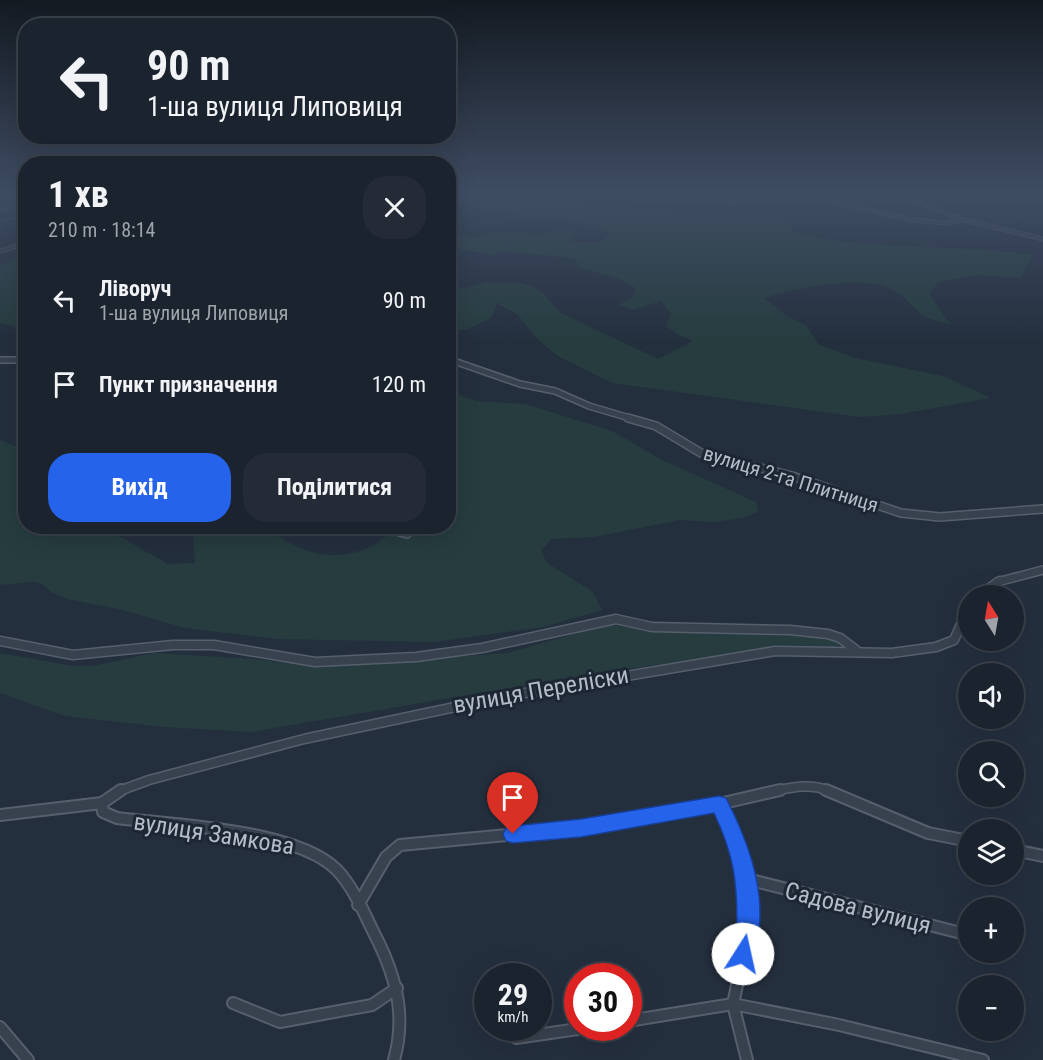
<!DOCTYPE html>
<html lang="uk">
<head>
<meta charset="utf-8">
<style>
	:root { --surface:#1b232e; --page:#242b36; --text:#f1f3f6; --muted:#a0a4aa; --line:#39404a; --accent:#2563eb }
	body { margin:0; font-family:"Roboto Condensed",sans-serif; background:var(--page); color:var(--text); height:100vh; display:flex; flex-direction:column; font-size:22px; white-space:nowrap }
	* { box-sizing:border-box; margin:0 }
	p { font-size:20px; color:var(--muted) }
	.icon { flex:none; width:33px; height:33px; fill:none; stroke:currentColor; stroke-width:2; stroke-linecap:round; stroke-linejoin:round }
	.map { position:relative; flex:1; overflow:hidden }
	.sheet { position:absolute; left:18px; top:156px; width:438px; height:378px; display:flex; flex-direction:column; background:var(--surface); border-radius:24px; box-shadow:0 6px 24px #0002,0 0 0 2px var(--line) }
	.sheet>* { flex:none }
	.banner { position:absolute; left:18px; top:18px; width:438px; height:126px; border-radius:24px; box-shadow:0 6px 24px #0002,0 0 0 2px var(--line); background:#1b232e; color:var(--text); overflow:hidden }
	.needle { width:39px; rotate:349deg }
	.tools { position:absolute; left:958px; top:585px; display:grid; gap:12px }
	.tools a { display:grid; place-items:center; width:66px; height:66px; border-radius:50%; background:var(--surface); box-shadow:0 6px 24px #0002,0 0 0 2px var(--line); font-size:30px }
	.speed { position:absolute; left:474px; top:963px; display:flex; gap:12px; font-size:30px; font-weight:700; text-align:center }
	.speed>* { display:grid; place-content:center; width:78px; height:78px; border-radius:50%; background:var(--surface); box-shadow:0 6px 24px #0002,0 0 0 2px var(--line); line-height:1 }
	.speed small { font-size:15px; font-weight:400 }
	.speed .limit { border:9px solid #d22; background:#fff; color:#111 }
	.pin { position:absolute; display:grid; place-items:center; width:51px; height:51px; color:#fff; margin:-62px -26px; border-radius:50% 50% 50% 0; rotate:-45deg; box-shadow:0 0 6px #0007 }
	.pin .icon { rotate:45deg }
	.me { position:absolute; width:66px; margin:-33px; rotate:10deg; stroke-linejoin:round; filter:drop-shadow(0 0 4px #0008) }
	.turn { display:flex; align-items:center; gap:21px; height:126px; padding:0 30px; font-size:27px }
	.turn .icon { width:78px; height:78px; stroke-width:2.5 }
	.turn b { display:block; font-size:42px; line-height:51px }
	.round { display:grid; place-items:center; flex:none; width:63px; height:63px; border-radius:24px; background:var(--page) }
	.summary { display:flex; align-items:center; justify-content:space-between; height:102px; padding:0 30px }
	h1 { font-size:36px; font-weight:700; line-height:45px }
	.primary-button { display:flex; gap:12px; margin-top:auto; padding:12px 30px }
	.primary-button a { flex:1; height:69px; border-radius:24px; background:var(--accent); color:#fff; font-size:24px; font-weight:700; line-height:69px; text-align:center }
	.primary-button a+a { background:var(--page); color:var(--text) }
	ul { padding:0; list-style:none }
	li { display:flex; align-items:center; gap:18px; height:84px; padding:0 30px }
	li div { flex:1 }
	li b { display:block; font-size:22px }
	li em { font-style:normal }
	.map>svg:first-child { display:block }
	.green { fill:#263c3f }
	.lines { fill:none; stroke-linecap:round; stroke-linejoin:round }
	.stream { stroke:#394c67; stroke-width:1.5 }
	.minor-far4-casing { stroke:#565f6c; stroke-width:5 }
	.minor-far3-casing { stroke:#565f6c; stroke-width:8 }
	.minor-far2-casing { stroke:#565f6c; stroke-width:10 }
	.minor-far1-casing { stroke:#565f6c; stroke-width:11 }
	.minor-casing { stroke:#565f6c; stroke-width:14 }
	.minor-far4 { stroke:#38414e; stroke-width:4 }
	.minor-far3 { stroke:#38414e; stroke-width:5 }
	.minor-far2 { stroke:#38414e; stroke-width:7 }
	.minor-far1 { stroke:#38414e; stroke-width:8 }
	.minor { stroke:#38414e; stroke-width:10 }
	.route { fill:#2563eb; stroke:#184099; stroke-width:1.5 }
	.labels { text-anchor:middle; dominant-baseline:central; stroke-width:6; stroke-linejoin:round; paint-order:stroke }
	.street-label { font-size:20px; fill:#b4bcc9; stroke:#1d2633 }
	.near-street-label { font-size:24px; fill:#b4bcc9; stroke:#1d2633 }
</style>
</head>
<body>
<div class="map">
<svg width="1043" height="1060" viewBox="0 0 1043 1060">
	<rect width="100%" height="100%" fill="#242f3e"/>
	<path class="green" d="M449,193H494L661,211L782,215L795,234C874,249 954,246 1033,254L1020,278L978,275L938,282L929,294L951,325C942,322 928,320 921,314C909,304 900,290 884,286C853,277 794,288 764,298L787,316L806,325L818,344L855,358L943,376L991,398L901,414L860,417L612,383L558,356L536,338L518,315L497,303L491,318L468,329L449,332V292L487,282L523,283L540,290L561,313L658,359L693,341L678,335L666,326L671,314L661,301L633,310L618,305L632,298L636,288L617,278L579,268L575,258L502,252L495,255L449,248V234L479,238L494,232L544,235L547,232L575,230L570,242L597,243L612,233C588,228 562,216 536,217C525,218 519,222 508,219L516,213L449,204Z
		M25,255V329L0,323V266Z
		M449,378L460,395L476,401L525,404L612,431L662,460L756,502L758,512L743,518L714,522L680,520L594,537L551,539L541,551L547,563L592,591L602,610L543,627L434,642L278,639L185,628L123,610L67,599L53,593L42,584L33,582L0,585V440L18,447L25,455L26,526L103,527L168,564L195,563L193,534L186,527C205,527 242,522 259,527C272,529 284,541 296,546C330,563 371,556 395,527L448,526Z
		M613,623L657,631L825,635L842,642L836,648H785L603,672L251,732L164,727L65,716L0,693V653L73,666H93L154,653L254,659L319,667L507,653Z"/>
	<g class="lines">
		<path class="stream" d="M0,221L26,215"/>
		<defs>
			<path id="minor-far4" d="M636,193L729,201L814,197L911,220L946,223L964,220
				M896,193L964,220L1043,239
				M0,209H26
				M0,251L26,243"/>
			<path id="minor-far3" d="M448,359L520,384L555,391L589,406L633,419
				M0,360H26"/>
			<path id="minor-far2" d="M628,418L656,426L701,453L792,476L901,513L940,517L1043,509
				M379,526L407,534
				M997,582L1043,570"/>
			<path id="minor-far1" d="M977,596L1000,581
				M0,641L73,655L173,645H214L315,662L416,657L482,648L616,619L652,627L790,630L828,634L840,638L856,650
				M119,791L149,780L304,739L507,696L775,651L892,653L936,647L954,640L969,606
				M773,791C793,787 810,783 830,791"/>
			<path id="minor" d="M826,790L928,833L969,841
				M102,803L121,790
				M102,803L103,812L117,818C174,825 296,829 337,870C355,889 366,918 378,941C397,980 406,1017 394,1060
				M719,804L736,838L747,879L748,933L733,1004L747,1060
				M0,815L102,803
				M1014,850L1043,856
				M747,879L969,935
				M358,905L386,857L400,845L581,828L719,804L780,790
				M233,1003L280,1022L372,1005L397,988
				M628,1021L733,1004L839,1025L983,1060
				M0,1027L28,1060
				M516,1038L585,1028"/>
		</defs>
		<use href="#minor-far4" class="minor-far4-casing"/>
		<use href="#minor-far3" class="minor-far3-casing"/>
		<use href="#minor-far2" class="minor-far2-casing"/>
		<use href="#minor-far1" class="minor-far1-casing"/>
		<use href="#minor" class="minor-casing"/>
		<use href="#minor-far4" class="minor-far4"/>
		<use href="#minor-far3" class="minor-far3"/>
		<use href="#minor-far2" class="minor-far2"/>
		<use href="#minor-far1" class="minor-far1"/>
		<use href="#minor" class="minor"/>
	</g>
	<linearGradient id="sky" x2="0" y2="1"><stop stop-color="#141a22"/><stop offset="0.57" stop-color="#3f4d63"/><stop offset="1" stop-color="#3f4d63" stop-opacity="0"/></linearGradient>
	<rect width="1043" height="341" fill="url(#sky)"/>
	<path class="route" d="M719,796L726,798C751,847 773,907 751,962L743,965L735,962C730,950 737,939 737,926C737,881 734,855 714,813L581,837L513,843L506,841L503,834L506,828L513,826L581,819Z"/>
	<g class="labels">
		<g class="street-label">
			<text transform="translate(791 479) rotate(17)">вулиця 2-га Плитниця</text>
		</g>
		<g class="near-street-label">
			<text transform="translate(541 690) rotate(-10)">вулиця Переліски</text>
			<text transform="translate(214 834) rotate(9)">вулиця Замкова</text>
			<text transform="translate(858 908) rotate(14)">Садова вулиця</text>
		</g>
	</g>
</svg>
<div class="tools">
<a><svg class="needle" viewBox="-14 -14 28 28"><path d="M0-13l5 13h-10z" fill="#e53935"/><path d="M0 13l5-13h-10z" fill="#a0a4aa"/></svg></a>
<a><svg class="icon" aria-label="sound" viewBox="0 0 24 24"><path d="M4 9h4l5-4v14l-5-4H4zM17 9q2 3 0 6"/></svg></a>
<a><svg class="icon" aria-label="search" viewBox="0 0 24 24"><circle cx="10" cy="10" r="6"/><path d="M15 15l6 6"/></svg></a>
<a><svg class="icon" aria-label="layers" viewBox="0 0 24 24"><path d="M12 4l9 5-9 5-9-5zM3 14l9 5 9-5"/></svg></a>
<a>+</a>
<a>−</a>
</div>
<div class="speed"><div>29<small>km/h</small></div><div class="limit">30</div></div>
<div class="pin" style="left:513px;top:834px;background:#d93025"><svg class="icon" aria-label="arrive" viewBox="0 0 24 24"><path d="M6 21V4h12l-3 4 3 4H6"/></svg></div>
<svg class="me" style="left:743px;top:954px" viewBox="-20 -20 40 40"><circle r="19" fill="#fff"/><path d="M0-13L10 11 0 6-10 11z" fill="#2563eb"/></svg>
<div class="banner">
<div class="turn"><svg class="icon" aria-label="left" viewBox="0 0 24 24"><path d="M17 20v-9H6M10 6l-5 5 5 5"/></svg><div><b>90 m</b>1-ша вулиця Липовиця</div></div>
</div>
<section class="sheet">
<div class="summary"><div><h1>1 хв</h1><p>210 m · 18:14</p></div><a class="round"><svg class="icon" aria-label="close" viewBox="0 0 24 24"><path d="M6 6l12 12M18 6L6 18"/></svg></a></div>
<ul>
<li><svg class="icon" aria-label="left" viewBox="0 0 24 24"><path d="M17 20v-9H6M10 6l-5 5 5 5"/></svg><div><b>Ліворуч</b><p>1-ша вулиця Липовиця</p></div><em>90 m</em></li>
<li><svg class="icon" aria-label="arrive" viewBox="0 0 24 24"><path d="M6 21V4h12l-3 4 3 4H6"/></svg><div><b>Пункт призначення</b></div><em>120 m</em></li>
</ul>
<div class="primary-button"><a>Вихід</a><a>Поділитися</a></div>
</section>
</div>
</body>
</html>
